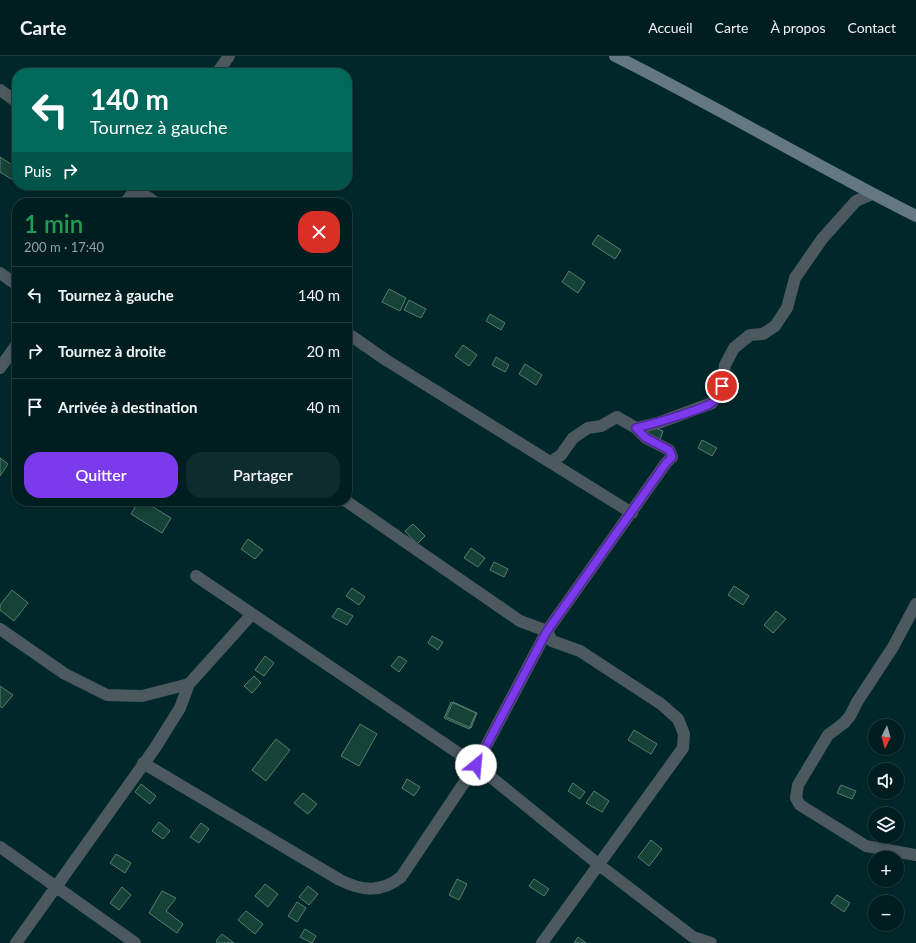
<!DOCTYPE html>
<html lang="fr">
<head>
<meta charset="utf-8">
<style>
	:root { --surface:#001e20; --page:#0e2b2d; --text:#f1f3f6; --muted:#95a2a5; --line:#223c3e; --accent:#7c3aed }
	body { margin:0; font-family:Lato,sans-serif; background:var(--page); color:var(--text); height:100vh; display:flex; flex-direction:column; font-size:15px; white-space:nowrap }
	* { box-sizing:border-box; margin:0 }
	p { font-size:13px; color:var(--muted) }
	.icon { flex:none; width:22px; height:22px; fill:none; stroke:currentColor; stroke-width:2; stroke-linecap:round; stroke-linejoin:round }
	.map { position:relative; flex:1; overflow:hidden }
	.details { position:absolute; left:12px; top:142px; width:340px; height:308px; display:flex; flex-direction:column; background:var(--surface); border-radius:16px; box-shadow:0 2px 6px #0003,0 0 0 1px var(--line) }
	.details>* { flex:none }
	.banner { position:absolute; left:12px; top:12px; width:340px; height:122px; border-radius:16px; box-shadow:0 2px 6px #0003,0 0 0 1px var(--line); background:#00695c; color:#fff; overflow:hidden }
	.needle { width:26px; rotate:185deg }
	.tools { position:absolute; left:868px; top:663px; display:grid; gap:8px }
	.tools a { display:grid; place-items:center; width:36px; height:36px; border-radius:50%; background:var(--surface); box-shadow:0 2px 6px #0003,0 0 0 1px var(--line); font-size:20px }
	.pin { position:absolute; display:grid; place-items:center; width:34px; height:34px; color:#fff; margin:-17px; border:2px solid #fff; border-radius:50%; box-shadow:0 1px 4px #0007 }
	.me { position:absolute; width:44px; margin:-22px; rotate:28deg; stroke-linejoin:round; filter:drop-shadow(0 0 3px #0008) }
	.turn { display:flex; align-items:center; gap:14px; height:84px; padding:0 12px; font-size:18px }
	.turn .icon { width:52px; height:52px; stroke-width:2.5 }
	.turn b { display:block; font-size:28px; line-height:34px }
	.then { display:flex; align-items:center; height:38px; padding:0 12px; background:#0003; gap:8px; font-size:15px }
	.round { display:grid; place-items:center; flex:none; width:42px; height:42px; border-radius:16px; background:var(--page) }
	.summary { display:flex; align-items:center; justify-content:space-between; height:68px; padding:0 12px }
	h1 { font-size:24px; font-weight:600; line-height:30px; color:#1e9e55 }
	.cta { display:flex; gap:8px; margin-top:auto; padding:8px 12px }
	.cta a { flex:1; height:46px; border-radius:16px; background:var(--accent); color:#fff; font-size:16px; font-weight:600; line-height:46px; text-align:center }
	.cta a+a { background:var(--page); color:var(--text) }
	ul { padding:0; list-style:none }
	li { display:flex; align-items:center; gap:12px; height:56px; padding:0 12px; border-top:1px solid var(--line) }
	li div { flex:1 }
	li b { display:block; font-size:15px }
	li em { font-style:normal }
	header { display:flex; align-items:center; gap:24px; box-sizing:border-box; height:56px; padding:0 20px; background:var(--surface); border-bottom:1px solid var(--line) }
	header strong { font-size:19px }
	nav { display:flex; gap:22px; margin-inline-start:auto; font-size:14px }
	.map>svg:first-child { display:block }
	.building { fill:#154337; stroke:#5a7c71 }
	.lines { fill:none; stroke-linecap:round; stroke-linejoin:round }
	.street { stroke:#4c595f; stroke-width:12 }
	.secondary { stroke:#637882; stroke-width:12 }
	.route-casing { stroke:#51269a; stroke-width:10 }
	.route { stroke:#7c3aed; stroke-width:7 }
</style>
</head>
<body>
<header>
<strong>Carte</strong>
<nav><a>Accueil</a><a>Carte</a><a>À propos</a><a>Contact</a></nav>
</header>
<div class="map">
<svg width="916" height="887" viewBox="0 0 916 887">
	<rect width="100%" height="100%" fill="#00282a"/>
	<path class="building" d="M0,101L17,112V118L13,124L0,116Z
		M598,179L621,194L615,203L592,188Z
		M569,215L585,226L578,237L562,226Z
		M389,233L406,242L400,255L382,246Z
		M409,244L426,253L421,262L404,254Z
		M490,258L505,267L501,274L486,265Z
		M463,289L477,299L469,310L455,300Z
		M496,301L509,309L505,316L492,309Z
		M525,308L542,319L536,329L519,318Z
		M650,370L663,375L660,384L646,380Z
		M702,384L717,392L712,400L698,392Z
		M0,402L8,408L0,420Z
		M139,445H143L171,462L162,477L131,458Z
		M413,468L425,480L417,488L405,475Z
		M248,483L263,494L255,503L241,493Z
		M471,492L485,502L478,511L464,502Z
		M494,506L508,513L504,521L490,514Z
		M734,530L749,540L743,549L728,539Z
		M352,532L365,541L359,549L346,540Z
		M12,534L28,547L14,565L0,554V549Z
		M338,552L353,560L347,569L332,561Z
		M776,555L786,563L773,577L764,569Z
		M432,580L443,586L438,594L428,587Z
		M265,600L274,607L264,620L255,614Z
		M399,600L407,605L399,616L391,610Z
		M254,620L261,627L252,637L244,630Z
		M0,630L13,639L2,652L0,650Z
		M451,646L476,657L469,673L444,662Z
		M453,646L477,657L471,672L446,661Z
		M360,668L377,678L359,710L341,700Z
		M634,674L657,688L651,698L628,684Z
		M276,683L290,694L266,725L252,714Z
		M407,723L420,731L414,740L402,732Z
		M573,727L585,736L580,743L568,735Z
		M141,728L156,740L150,748L135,736Z
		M841,729L856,735L852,743L837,737Z
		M594,735L609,745L602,756L586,747Z
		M303,737L317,748L308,758L294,747Z
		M159,766L170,775L163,783L152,775Z
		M201,767L209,773L199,787L190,781Z
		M651,784L662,793L649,810L638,801Z
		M116,798L131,807L125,817L110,807Z
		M457,823L467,828L459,844L449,839Z
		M534,823L549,833L544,840L529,830Z
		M265,828L278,838L268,851L255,840Z
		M308,830L318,838L309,849L299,841Z
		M122,831L131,839L119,854L110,847Z
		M162,835L176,842L166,855L183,868L177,877L149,857Z
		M837,839L850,847L844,856L831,847Z
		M297,846L306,852L297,866L288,860Z
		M246,855L263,868L255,878L238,864Z
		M305,873L316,880L312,887L300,881Z
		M222,878L234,887H218L216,885Z
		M578,881L586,887H574Z"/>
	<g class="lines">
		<path class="street" d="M217,17L229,0
			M0,34L17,46
			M130,129L156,147
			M125,147L139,129
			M0,217L17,229
			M347,277L386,304L632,457
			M0,312L17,288
			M551,406L561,399L573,382L588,372L601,370L617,361L636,372L658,367L712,347L718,339L722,330L725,309L734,292L750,279L763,278L775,270L787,252L795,222L822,183L856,145L872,138
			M346,445L520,565L547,575L552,585L580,595L661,648L678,663L684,678L683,692L542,887
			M196,520L476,709L598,808L693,881L711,887
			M916,548L893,591L857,646L850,660L844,667L828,679L798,729L796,742L800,749L866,790L916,799
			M0,573L65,618L107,639L142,640L189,628
			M143,707L340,824C362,835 381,837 401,821L476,709L547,575L666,407L672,401L669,394L646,382L636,372
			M0,791L135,887
			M16,887L155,692L180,652L189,628L252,558"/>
		<path class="secondary" d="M615,0C717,51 815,109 916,160"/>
	</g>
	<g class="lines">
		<defs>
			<path id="route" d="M476,709L547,575L666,407L672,401L669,394L646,382L636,372C649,369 705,353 713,346C718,342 720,335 722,330"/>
		</defs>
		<use href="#route" class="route-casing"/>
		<use href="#route" class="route"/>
	</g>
</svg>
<div class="tools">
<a><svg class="needle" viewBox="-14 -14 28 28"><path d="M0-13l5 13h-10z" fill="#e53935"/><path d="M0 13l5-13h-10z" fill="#95a2a5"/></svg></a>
<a><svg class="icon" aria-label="sound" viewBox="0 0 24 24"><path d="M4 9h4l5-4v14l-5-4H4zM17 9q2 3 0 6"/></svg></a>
<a><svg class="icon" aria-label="layers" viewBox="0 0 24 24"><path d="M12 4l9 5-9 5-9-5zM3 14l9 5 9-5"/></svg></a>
<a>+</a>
<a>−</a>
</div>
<div class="pin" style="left:722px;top:330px;background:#d93025"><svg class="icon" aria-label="arrive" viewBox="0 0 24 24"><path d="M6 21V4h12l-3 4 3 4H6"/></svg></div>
<svg class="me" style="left:476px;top:709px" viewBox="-20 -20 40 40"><circle r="19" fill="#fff"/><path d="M0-13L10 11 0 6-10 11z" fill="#7c3aed"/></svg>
<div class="banner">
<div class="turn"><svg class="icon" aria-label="left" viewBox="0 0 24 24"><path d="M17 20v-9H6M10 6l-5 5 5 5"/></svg><div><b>140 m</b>Tournez à gauche</div></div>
<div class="then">Puis<svg class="icon" aria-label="right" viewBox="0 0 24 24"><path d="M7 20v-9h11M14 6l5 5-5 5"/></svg></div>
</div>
<section class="details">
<div class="summary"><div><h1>1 min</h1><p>200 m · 17:40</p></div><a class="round" style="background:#d93025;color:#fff"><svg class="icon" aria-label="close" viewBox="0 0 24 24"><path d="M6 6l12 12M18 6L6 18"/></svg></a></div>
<ul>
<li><svg class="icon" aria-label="left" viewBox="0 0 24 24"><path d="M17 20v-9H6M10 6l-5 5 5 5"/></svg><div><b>Tournez à gauche</b></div><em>140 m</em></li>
<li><svg class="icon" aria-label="right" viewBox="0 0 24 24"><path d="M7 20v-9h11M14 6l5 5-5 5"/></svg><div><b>Tournez à droite</b></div><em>20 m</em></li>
<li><svg class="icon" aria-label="arrive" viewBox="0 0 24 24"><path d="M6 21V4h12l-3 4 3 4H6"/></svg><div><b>Arrivée à destination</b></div><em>40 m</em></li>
</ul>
<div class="cta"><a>Quitter</a><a>Partager</a></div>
</section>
</div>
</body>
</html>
